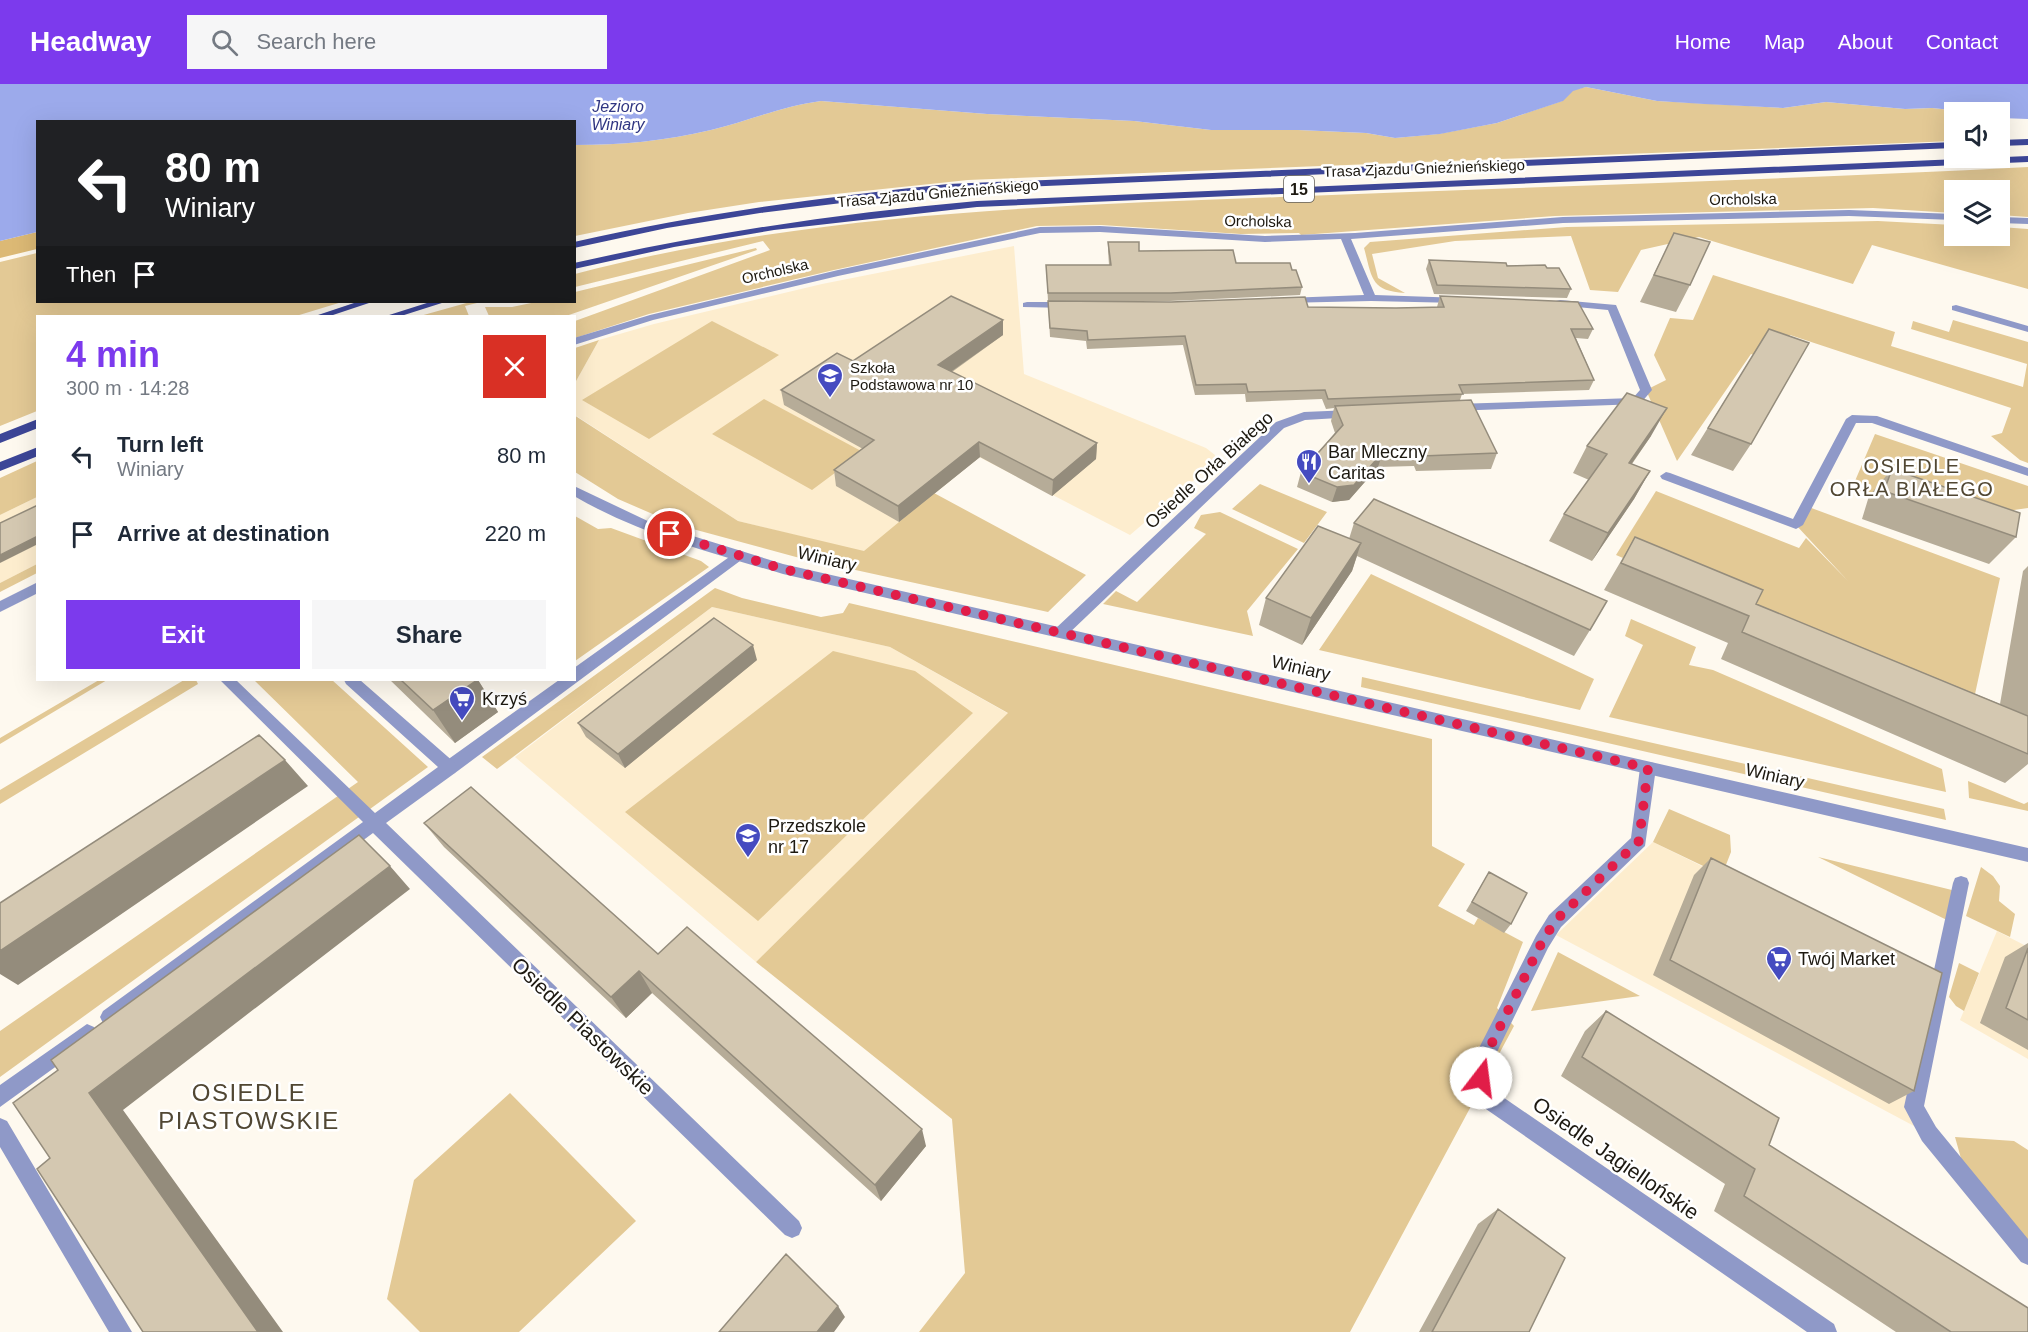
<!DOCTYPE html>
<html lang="en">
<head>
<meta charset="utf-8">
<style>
	:root { --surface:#fff; --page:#f6f6f7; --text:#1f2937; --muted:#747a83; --accent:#7c3aed }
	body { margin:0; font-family:Arial,sans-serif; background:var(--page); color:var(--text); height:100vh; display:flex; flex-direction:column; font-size:22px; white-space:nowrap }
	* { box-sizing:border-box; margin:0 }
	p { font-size:20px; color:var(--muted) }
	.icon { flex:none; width:33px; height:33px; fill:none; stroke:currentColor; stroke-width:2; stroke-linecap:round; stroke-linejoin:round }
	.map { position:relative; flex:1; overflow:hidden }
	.panel { position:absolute; left:36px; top:231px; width:540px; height:366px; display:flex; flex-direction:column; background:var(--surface); border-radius:0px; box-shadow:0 6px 24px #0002 }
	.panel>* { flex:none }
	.banner { position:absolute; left:36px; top:36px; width:540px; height:183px; border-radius:0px; box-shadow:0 6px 24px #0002; background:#202124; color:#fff; overflow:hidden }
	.fabs { position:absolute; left:1944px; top:18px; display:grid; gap:12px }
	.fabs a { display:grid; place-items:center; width:66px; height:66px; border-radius:0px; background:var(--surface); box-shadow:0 6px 24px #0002; font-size:30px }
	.pin { position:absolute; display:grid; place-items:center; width:51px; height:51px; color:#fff; margin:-26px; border:3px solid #fff; border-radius:50%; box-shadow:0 2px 6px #0007 }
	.me { position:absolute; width:66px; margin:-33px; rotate:15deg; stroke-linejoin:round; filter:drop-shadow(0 0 4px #0008) }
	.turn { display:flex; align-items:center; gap:21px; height:126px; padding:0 30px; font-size:27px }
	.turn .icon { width:78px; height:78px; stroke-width:2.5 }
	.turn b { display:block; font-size:42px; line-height:51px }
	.then { display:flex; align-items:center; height:57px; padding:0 30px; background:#0003; gap:12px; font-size:22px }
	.round { display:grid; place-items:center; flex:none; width:63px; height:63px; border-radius:0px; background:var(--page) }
	.head { display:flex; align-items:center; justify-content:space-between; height:102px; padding:0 30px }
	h1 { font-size:36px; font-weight:700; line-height:45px; color:var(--accent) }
	.button { display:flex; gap:12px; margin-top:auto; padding:12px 30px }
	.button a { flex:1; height:69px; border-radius:0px; background:var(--accent); color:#fff; font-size:24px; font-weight:700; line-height:69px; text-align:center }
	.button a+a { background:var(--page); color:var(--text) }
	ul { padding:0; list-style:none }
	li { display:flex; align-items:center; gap:18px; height:78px; padding:0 30px }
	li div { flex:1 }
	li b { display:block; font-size:22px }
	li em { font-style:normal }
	header { display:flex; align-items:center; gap:36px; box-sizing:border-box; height:84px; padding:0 30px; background:var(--accent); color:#fff }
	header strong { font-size:28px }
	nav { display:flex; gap:33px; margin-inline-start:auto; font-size:21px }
	.search { width:420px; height:54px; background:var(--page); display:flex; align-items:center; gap:15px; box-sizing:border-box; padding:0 21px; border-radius:0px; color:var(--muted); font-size:22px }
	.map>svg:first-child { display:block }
	.built { fill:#fdedce }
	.green { fill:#e3c995 }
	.forest { fill:#dcb975 }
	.water { fill:#9caaeb }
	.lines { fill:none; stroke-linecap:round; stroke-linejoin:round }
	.pedestrian { fill:#8f99c8; fill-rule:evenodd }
	.minor { fill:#8f99c8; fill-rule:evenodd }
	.tertiary { fill:#8f99c8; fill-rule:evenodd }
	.primary { fill:#3d4697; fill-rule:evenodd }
	.wall { fill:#b6ac98 }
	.shaded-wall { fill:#948c7c }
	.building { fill:#d4c8b1; stroke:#948c7c; stroke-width:1.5 }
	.route { stroke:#e11d48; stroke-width:10; stroke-dasharray:0 18 }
	.labels { text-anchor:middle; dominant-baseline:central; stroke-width:5; stroke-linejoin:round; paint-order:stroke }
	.far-street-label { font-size:15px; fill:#1d1911; stroke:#fff }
	.far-poi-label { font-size:15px; fill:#1d1911; stroke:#fff; text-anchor:start }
	.far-water-label { font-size:16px; font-style:italic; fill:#303682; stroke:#fff }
	.shield { fill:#fff; stroke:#615e58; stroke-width:1.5 }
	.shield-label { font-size:16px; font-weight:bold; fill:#1d1911 }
	.poi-label { font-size:18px; fill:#1d1911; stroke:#fff; text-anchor:start }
	.street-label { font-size:18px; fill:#1d1911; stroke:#fff }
	.neighbourhood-label { font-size:20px; letter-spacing:1.5px; fill:#514733; stroke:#fff }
	.near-street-label { font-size:21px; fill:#1d1911; stroke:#fff }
	.near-neighbourhood-label { font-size:24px; letter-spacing:1.5px; fill:#514733; stroke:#fff }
</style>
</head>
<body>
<header>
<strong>Headway</strong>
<div class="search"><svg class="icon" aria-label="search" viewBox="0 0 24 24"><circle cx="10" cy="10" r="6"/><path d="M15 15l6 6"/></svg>Search here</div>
<nav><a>Home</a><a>Map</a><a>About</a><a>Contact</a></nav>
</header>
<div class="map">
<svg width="2028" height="1248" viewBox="0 0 2028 1248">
	<rect width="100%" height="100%" fill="#fef9ef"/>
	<path class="built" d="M1014,162L1024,290L1206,364L1215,371L1214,379L1130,451L979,373L864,468L738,437L575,331V299L599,256L654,240L822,200Z
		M37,413V480L0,499V431Z
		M712,523L890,563L1009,630L756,878L515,673Z
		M1653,758L1941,900L1914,1023L1929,1050L1556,851Z
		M1997,847L2028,863V975L1960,936Z"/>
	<path class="green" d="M1586,3L1657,17L1783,24L1826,18L1905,25L1932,24L1971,28H1954V57L968,96L759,118L688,129L575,152L574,61C621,61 665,57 711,46C748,37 783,22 821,17L987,30L1134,37L1211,46H1298L1366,49L1395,54L1438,50L1497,39L1562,17L1573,6Z
		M2028,83V133L2000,131V106H1954V129L1873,124L1555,132L1301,151L1299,149L1241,150L1101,141L1037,142L834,186L649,230L575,254V237L770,166L763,157L575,203V190C807,129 1042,122 1280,113C1530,103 1779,96 2028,83Z
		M1878,137L1954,141V152H2000V143L2028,145V205L1872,161L1853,200L1699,153L1641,166L1618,208L1590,206L1571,152L1455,157L1372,170L1378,194L1405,209C1370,207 1372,193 1364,164L1370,158L1567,143Z
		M756,164L757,166L566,232H489L485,223H512L536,218H574L575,208Z
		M37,169L38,218H342L296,232H38L37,327L0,342V178Z
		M1713,191L1895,248L1891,262L2023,303L2027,280L1911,245L1913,237L1949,248L1953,236L2028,258V379L2020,376L1991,352L2002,349L2011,324L1790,251L1775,278L1751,270L1677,377L1646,306L1666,296L1654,271L1670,234L1693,236Z
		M470,218H514H481L465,222L469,232H420Z
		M712,237L779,271L649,355L582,316Z
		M599,256L575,299V264Z
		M764,315L863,368L812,406L712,350Z
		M574,331L738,437L864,467L934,409L1086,491L1048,528L796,473L678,441L618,415L575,388Z
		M1875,350L2028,402V424L2014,426L2007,459L1852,404Z
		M37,377V413L0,431V394Z
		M1260,400L1327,428L1304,459L1232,425Z
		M1656,407L1799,464L1806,454L1848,497L1796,441L1806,422L2000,494L1972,624L1616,471Z
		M1220,428L1298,465L1247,527L1253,552L1103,520L1116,507L1137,518L1206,450L1194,444L1201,431Z
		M575,432L598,445L611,444L701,477L709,483L575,577Z
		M37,480V489L0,508V499Z
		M1371,490L1594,595L1580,626L1319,566Z
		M715,504L742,514L821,533L843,529L849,519L1432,655V762L1465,780L1438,822L1474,841L1478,834L1523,858L1497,924L1514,942L1350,1248H919L965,1189L952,1035L756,878L1008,629L890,563L712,523L497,685L482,673Z
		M1631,535L1696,563L1689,581L1713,586L1942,685L1946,708L1609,633L1643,561L1625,552Z
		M833,567L915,587L973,629L758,837L625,728Z
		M1362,593L1944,725L1946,736L1361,603Z
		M99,596H107L0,660V654Z
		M184,596H196L198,600L0,720V706Z
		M254,596H332L428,683L0,993V947L358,698Z
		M1968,697L2024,720L2028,718V727L1969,714Z
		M1669,725L1730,751L1731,768L1722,791L1653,758Z
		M1818,773L1960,808L1953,839Z
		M1981,783L1993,792L2000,802L1999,817L2015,830L2010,853L1966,832Z
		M1558,868L1640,912L1531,927Z
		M1959,879L1979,889L1964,927L1956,922L1949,913Z
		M510,1009L636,1137L519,1248H420L387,1215L414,1096Z
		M1955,1053L2014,1057L2028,1066V1157L1962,1078Z"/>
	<path class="forest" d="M37,148V165L0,174V157Z"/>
	<path class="water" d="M0,0H2028V35L2000,34V28H1971L1932,24L1905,25L1826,18L1783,24L1704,20L1657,17L1586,3L1573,7L1563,17L1497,39L1440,50L1395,54L1366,49L1298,46H1211L1134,37L987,30L821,17C783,22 748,37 711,46C665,57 621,61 575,61L574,38H38L37,148L0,157Z"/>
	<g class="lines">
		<path class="pedestrian" d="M739,466L744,468L746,471L744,474L455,689L449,690L443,689L441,684L443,679L559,596H574V584Z
			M1961,792L1967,794L1969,799L1924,1022L1936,1043L2028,1155V1181L2021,1178L1922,1057L1904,1023L1953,799L1955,794Z"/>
		<path class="minor" d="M1849,126L1954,130V136L1849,132L1563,139L1351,155L1375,211L1462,214V218L1458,219L1371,217L1283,219V215L1287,214L1364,211L1341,155L1265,158L1100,148L1040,149L838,192L653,236L574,261V254L650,231L838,186L1040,143L1100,142L1265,152L1355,149L1563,133Z
			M2000,133L2028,134V140L2000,139Z
			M1560,216L1616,221L1652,306L1640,320L1452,327L1450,324L1456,320L1633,314L1640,306L1608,226L1556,221V217Z
			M1027,218H1068L1073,221L1068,224L1023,223V219Z
			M1956,221L2028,242V248L1952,226V222Z
			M1351,326L1357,330L1355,333L1305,336L1284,344L1065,553H1055L1053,549L1055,545L1276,338L1304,328Z
			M1852,331L1877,332L2028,384V392L1872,339H1856L1803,441L1796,445L1662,395L1660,392L1666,388L1670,389L1793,435L1846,335Z
			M220,596H236L375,729L438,683L346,600L344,596H360L455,679L457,684L455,689L386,739L799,1137L802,1144L799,1151L792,1154L785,1151L373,749L115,939L109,942L103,939L100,933L103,927L363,738Z
			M1648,678L1654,679L1656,684L1645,762L1561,843L1548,864L1494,974L1490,994L1497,1009L1834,1240L1837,1248H1807L1483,1023L1472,994L1478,966L1536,852L1549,831L1631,754L1640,684L1642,679Z
			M87,940L94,943L96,949L94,955L0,1023V1001Z
			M0,1034L7,1037L132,1248H109L0,1063Z"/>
		<path class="tertiary" d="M574,402L654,440L783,480L2028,764V778L783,490C712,469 639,450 574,412Z
			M38,498V509L0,528V517Z"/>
		<path class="primary" d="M2028,55V61L2000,62V56Z
			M1954,58V64L948,106L760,129L667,144L574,164V158C698,130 822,113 948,100Z
			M2028,72V78L977,123L774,146L674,163L574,185V179C707,149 841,129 977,117Z
			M357,218H372L330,232H315Z
			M430,218H445L401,232H386Z
			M38,335V344L0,359V350Z
			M38,363V372L0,387V378Z"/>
	</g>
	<path class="wall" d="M1674,149L1690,201L1676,228L1640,218Z
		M1108,158L1139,167L1292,186L1302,203L1300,211L1170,217H1048L1046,181H1109L1108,166Z
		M1429,176L1547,184L1571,205L1567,214L1434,210L1426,185Z
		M1440,212L1593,245L1588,255L1576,254L1594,296L1589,306L1462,310L1460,316L1497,369L1491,385L1416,387L1414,382L1378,383L1349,416L1332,418L1297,403L1301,388L1335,349L1331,337L1334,324L1326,325L1322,315L1246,318L1245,310L1195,311L1183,261L1087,265L1086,257L1050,253L1048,217L1308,223L1396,224L1437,223Z
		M1003,236V251L952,288L1097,359L1096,375L1052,412L980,373L899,438L836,402L834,386L863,365L784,321L781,306L853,277Z
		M1769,245L1751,360L1733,387L1691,371Z
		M1651,352L1632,380L1650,387L1634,415L1592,477L1549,457L1564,430L1589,396L1573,389L1587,362Z
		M1892,385L2016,453L1989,480L1862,435L1869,412Z
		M1354,439L1590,546L1574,572L1357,472L1352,487L1302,561L1259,541L1266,514L1349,455Z
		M1635,453L1756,520L2000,620L2023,487L2028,482V680L2005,699L1721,575L1728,559L1604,506Z
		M757,576L625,684L586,653L578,639Z
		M390,596H478L498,628L455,659Z
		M424,739L658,870L926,1062L881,1117L652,909L626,934L444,763Z
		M1711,774L1914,1007L1889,1020L1653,891L1694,791Z
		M1489,788L1511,840L1504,849L1466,827Z
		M2028,859V966L1980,939L2005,873Z
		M1606,927L1769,1061L2028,1248H1896L1714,1127L1725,1100L1561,992L1585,947Z
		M1498,1125L1529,1248H1419L1478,1140Z"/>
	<path class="shaded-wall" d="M1003,236V251L939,296L938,281Z
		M1667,324L1651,352L1613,406L1629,379Z
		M979,358L980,373L899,438L898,422Z
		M1097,359L1096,375L1052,412L1053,396Z
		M1383,368L1378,383L1349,416L1332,418L1337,403Z
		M1650,387L1634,415L1592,477L1608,449Z
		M38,452V460L0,479V471Z
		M1361,459L1352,487L1302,561L1311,534Z
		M753,561L757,576L625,684L618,670Z
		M477,596H478L498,628L455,659L433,626Z
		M285,676L308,702L18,901L0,890V867Z
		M390,782L410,805L123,1026L283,1248H258L89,1009Z
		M639,887L652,909L626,934L611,913Z
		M922,1045L926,1062L881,1117L875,1101Z
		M838,1222L845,1233L834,1248H817Z"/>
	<path class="building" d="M1674,149L1710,158L1690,201L1654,191Z
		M1108,158H1139V167L1233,166L1236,179H1290L1292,186H1296L1302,203L1171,209H1048L1046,181H1111Z
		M1429,176L1506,179L1507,182L1545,181L1547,184H1559L1571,205L1437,201Z
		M951,212L1003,236L938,281L1097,359L1053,396L979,358L898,422L834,386L874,356L781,306L837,269L853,277Z
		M1440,212L1578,218L1593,245H1571L1594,296L1459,301L1463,310L1328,315L1325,306L1248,308L1246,300L1196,301L1185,252L1088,256L1087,247L1050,244L1048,217L1171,218L1305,213L1308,223L1396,224L1444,223Z
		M1769,245L1809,259L1751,360L1708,344Z
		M1627,309L1667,324L1629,379L1650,387L1608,449L1564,430L1607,370L1587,362Z
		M1471,316L1497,369L1422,372L1420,367L1383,368L1354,401L1337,403L1301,388L1343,341L1335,322Z
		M1892,385L2020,429L2016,453L1884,407Z
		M1374,415L1607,517L1590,546L1354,439Z
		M38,421V452L0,471V439Z
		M1318,442L1361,459L1311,534L1266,514Z
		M1635,453L1763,506L1756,520L2028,632V670L1742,548L1749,532L1621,479Z
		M714,534L753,561L618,670L578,639Z
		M401,596H477L433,626Z
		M259,651L285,676L0,867V819Z
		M471,703L658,870L687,843L922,1045L875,1101L639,887L611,913L424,739Z
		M359,751L390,782L89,1009L258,1248H143L37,1085L50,1074L13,1019L58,986L51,976Z
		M1711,774L1942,889L1914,1007L1670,876Z
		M1489,788L1527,809L1511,840L1472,818Z
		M2028,864V936L2006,924Z
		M1606,927L1779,1034L1769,1061L2028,1224V1248H1951L1744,1112L1755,1085L1582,973Z
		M1498,1125L1565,1174L1529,1248H1432Z
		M786,1170L838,1222L817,1248H719Z"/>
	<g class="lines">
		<path class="route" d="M670,450L783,485L1648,684L1639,757L1555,837L1542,858L1485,973L1481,994"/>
	</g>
	<defs>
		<symbol id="school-pin" viewBox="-11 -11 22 30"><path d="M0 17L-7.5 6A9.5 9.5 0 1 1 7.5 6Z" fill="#454bc0" stroke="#fff"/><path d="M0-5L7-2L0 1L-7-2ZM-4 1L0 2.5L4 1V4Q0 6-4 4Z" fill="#fff"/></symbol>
		<symbol id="restaurant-pin" viewBox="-11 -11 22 30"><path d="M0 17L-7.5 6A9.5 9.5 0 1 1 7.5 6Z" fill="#454bc0" stroke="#fff"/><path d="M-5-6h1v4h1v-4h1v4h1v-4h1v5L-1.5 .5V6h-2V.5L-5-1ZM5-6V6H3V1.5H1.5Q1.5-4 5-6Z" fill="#fff"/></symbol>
		<symbol id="supermarket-pin" viewBox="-11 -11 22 30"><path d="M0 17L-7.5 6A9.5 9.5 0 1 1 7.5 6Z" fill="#454bc0" stroke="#fff"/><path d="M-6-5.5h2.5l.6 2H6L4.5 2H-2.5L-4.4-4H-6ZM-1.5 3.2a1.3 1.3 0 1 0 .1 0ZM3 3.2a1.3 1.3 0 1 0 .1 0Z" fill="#fff"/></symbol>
	</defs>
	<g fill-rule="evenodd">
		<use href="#school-pin" x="815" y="277" width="30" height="40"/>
		<use href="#restaurant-pin" x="1294" y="363" width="30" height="40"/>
		<use href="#supermarket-pin" x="447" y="600" width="30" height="40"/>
		<use href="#school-pin" x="733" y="737" width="30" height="40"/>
		<use href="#supermarket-pin" x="1764" y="860" width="30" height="40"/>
	</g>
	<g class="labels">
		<g class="far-street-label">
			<text transform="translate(1424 84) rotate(-2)">Trasa Zjazdu Gnieźnieńskiego</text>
			<text transform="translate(938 109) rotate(-5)">Trasa Zjazdu Gnieźnieńskiego</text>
			<text transform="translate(1743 115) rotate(-1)">Orcholska</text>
			<text transform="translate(1258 137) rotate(1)">Orcholska</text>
			<text transform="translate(775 187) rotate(-13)">Orcholska</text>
		</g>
		<g class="far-poi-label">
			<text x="850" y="283">Szkoła<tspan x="850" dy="17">Podstawowa nr 10</tspan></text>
		</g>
		<g class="far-water-label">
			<text x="618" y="22">Jezioro<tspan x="618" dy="18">Winiary</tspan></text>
		</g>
		<rect class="shield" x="1284" y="92" width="30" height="26" rx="4.5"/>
		<g class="shield-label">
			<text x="1299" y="105">15</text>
		</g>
		<g class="poi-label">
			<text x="1328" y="368">Bar Mleczny<tspan x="1328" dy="21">Caritas</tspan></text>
			<text x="482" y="615">Krzyś</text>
			<text x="768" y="742">Przedszkole<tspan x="768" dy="21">nr 17</tspan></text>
			<text x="1798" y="875">Twój Market</text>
		</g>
		<g class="street-label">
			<text transform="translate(1209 386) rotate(-42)">Osiedle Orła Białego</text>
			<text transform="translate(827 475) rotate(13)">Winiary</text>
			<text transform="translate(1301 584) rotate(13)">Winiary</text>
			<text transform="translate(1775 692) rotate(13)">Winiary</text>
		</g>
		<g class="neighbourhood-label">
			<text x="1912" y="382">OSIEDLE<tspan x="1912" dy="23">ORŁA BIAŁEGO</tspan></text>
		</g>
		<g class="near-street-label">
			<text transform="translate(583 942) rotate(44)">Osiedle Piastowskie</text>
			<text transform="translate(1616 1074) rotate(35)">Osiedle Jagiellońskie</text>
		</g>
		<g class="near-neighbourhood-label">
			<text x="249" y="1008">OSIEDLE<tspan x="249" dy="28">PIASTOWSKIE</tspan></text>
		</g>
	</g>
</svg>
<div class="fabs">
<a><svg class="icon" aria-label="sound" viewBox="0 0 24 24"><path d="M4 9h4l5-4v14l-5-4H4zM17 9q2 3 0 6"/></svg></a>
<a><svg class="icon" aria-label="layers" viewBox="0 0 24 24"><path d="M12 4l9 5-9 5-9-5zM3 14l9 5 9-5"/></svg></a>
</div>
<div class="pin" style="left:670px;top:450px;background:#d93025"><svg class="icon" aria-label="arrive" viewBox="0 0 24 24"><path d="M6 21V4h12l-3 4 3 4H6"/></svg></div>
<svg class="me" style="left:1481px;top:994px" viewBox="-20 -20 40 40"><circle r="19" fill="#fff"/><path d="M0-13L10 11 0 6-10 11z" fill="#e11d48"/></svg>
<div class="banner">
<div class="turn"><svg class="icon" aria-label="left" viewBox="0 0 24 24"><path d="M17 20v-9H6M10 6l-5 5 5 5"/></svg><div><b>80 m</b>Winiary</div></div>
<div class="then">Then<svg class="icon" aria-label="arrive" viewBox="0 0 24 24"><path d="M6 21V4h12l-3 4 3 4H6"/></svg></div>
</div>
<section class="panel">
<div class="head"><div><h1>4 min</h1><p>300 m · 14:28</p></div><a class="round" style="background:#d93025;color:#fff"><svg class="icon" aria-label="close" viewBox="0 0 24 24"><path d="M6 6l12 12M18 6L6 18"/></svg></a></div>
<ul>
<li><svg class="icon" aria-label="left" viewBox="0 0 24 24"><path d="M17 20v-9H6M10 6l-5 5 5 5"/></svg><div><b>Turn left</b><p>Winiary</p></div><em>80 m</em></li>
<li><svg class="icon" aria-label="arrive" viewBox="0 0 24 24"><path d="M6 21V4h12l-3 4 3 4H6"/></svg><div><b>Arrive at destination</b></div><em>220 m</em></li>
</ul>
<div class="button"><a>Exit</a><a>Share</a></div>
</section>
</div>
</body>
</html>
